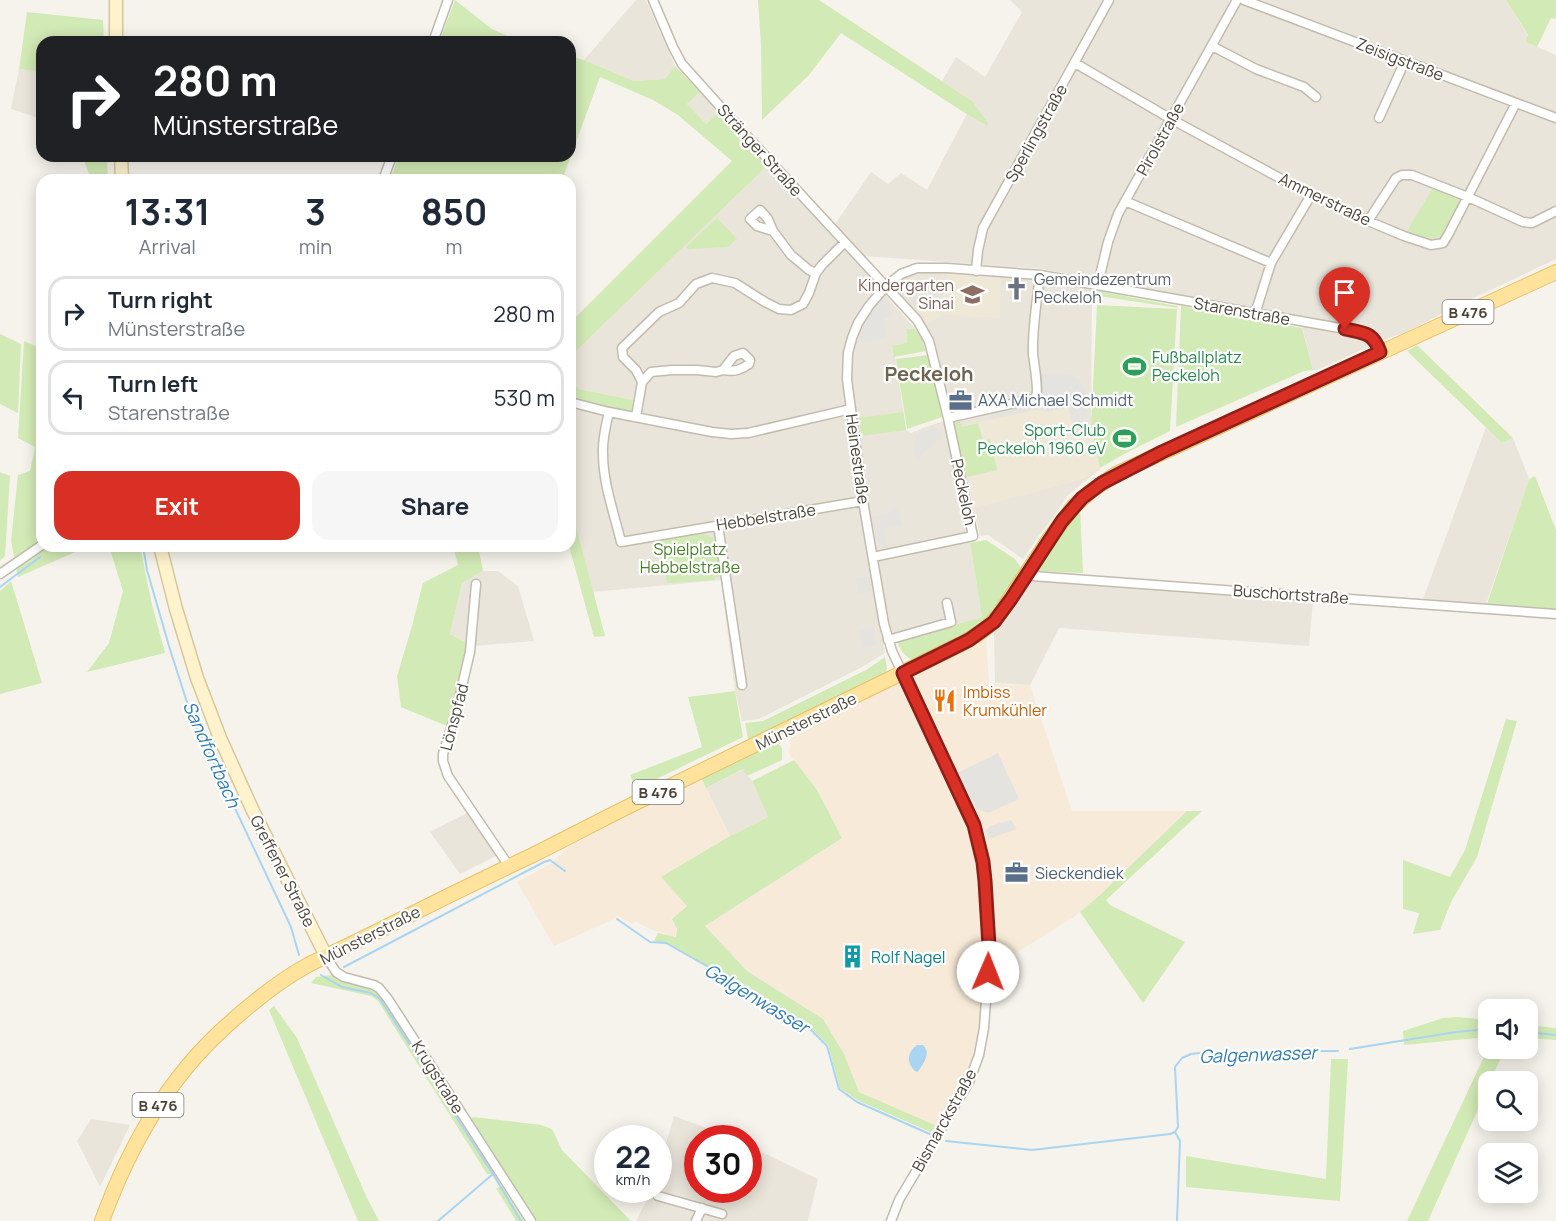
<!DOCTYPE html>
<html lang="en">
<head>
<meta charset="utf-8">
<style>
	:root { --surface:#fff; --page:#f6f6f7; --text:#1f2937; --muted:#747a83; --line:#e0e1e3; --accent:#d93025 }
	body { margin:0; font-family:Manrope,sans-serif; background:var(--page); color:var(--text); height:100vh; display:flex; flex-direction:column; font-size:22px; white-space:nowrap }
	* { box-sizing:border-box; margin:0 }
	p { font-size:20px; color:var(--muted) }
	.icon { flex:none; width:33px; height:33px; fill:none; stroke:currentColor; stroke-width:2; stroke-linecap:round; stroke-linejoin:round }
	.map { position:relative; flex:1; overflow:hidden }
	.details { position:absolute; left:36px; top:174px; width:540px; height:378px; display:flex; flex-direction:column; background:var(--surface); border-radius:18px; box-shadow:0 3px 15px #0003 }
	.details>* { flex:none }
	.guide { position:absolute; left:36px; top:36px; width:540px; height:126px; border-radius:18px; box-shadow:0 3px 15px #0003; background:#202124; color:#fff; overflow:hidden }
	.buttons { position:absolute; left:1478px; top:999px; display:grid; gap:12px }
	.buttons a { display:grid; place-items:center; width:60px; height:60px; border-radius:12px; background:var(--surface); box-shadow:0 3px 15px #0003; font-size:30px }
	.speed { position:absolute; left:594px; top:1125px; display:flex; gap:12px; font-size:30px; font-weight:700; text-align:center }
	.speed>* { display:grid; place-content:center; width:78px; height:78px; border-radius:50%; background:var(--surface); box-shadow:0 3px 15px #0003; line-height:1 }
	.speed small { font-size:15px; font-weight:400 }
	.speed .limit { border:9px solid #d22; background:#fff; color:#111 }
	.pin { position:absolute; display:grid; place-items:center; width:51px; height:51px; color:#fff; margin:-62px -26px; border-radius:50% 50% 50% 0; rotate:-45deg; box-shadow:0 0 6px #0007 }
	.pin .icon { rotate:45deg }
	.me { position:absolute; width:66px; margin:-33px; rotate:1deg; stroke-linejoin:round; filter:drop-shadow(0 0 4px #0008) }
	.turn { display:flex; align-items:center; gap:21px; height:126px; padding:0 18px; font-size:27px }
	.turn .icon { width:78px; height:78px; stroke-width:2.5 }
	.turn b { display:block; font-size:42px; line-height:51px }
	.eta { display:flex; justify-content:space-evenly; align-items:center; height:102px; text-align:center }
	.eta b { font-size:36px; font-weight:700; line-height:42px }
	.button { display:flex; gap:12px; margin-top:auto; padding:12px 18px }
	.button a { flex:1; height:69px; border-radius:18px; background:var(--accent); color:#fff; font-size:24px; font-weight:700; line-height:69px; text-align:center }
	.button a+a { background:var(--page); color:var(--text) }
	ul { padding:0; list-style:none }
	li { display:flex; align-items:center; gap:18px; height:75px; margin:0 12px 9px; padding:0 6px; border:3px solid var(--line); border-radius:18px }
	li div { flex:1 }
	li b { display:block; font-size:22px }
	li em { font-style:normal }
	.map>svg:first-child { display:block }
	.residential { fill:#eae5da }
	.commercial { fill:#f7ead8 }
	.education { fill:#efe8d6 }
	.green { fill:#d2eab5 }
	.parking { fill:#e5e3e0 }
	.water { fill:#a9d4f2 }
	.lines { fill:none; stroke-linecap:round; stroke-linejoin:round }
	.stream { stroke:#a9d4f2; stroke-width:2 }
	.street-casing { stroke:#c2bbae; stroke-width:11 }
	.secondary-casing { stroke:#d6c79b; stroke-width:15 }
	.primary-casing { stroke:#e6c16a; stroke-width:16 }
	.street { stroke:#fff; stroke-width:8 }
	.secondary { stroke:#fff3cd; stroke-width:12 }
	.primary { stroke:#ffe39c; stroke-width:14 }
	.route-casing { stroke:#8d1f18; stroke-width:15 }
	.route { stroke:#d93025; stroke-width:10 }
	.labels { text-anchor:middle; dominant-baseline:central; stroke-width:4.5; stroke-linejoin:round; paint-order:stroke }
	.shield { fill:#fff; stroke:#817c74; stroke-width:1.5 }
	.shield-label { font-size:15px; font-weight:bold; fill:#4b4439 }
	.street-label { font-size:16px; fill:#4b4439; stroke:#fff }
	.worship-label { font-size:16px; fill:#5b616d; stroke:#fff; text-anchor:start }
	.education-label { font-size:16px; fill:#785e54; stroke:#fff; text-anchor:end }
	.leisure-label { font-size:16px; fill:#27864d; stroke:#fff; text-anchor:start }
	.service-label { font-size:16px; fill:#4e5e75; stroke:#fff; text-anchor:start }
	.park-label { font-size:16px; fill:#4a7f2a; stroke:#fff }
	.food-label { font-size:16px; fill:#c56008; stroke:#fff; text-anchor:start }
	.culture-label { font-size:16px; fill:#0d838f; stroke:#fff; text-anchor:start }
	.water-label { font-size:18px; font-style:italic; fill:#2e7ab2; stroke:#fff }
	.quarter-label { font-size:20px; font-weight:bold; fill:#6e6250; stroke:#fff }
</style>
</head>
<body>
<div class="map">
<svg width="1556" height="1221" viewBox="0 0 1556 1221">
	<rect width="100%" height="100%" fill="#f6f3ec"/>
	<path class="residential" d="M636,0H646L675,66L665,79L634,81L584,60Z
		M1010,0H1506L1528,36L1525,42L1556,55V259L1453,308L1402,334L1393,336L1317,370H1313L1300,318L1042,269L864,256L835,224L871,172L888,184L901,173L927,190L967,114L987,126L972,101L942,81L956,57L985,77L1022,12Z
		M19,69L42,72V119L11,109Z
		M700,92L719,111L706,124L687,104Z
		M769,164L830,231L915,329L906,330L907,344L892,347L896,360L906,430L911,433L923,428L944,421L970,543L982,617L883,645L885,653L864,666L759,719L742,721L735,691L721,580L593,592L570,503V407L629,421L633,400L579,389L570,380V357Z
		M924,272L1031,279L1092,290L1091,427L1100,469L1067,496L1052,519L1037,538L1023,559L988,535L980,536L934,342L928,328L907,301L898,292L899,285L902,279Z
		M1486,427L1502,443L1513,438L1529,479L1486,604L1423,599Z
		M483,571H498L518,586L534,641L473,646L450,634L462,583Z
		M1030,580L1313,601L1309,646L1059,628L1030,685L995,683L994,630Z
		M744,769L747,776L751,779L768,817L730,836L706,788Z
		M469,812L498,855L460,874L430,832Z
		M674,1116L734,1138H698V1190H748L749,1146L818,1179L808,1221H636L652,1190H658L659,1168Z
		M91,1119L130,1125L100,1187L77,1141Z"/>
	<path class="commercial" d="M986,638L989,684L1030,685L1072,811H1187L1101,894L1074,917L983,973L979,1029L974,1054L965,1081L937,1126L859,1092L844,1054L823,1019L747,971L705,926L842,838L817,790L789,754L791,738Z
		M702,779L730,836L661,877L687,906L671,919L677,929L675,937L650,929L635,921L632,924L617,915L614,919L554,946L517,882L549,865L571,845Z"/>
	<path class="education" d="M948,274L1001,278L1000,318L943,315L925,325L913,308L918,304V301L942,303L944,287H946Z
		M1068,408L1074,431L1095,427L1120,454L1084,479L974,508L954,426L955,423L960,421L962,426L1035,410L1046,412Z"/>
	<path class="green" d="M455,0L492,29L520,42H439Z
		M758,0H819L972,101L988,123L987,126L965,113L841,33L809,75L762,120L761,45Z
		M1506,0H1556V19L1551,18L1537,47L1525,42L1528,35Z
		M27,12L103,20L104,42H42V72L19,69Z
		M570,56L584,60L634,81L665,79L675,66L700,92L687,104L706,124L719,111L769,164L570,357V323L732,161L678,115L653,100L600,77L562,180H390L399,156H570Z
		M66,156H107L108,180H91L84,160Z
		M1433,188L1462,201L1444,233C1434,244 1419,235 1407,231Z
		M717,218L737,239L728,247L688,249L686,247Z
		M1092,290L1177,306L1178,308L1092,295Z
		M1097,305L1177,309L1170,431L1126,453L1100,468L1091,427Z
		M1181,306L1302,328L1313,370L1304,371L1176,427Z
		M906,329H915L922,339L926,351L894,357L892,346L907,343Z
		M0,334L21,344L18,413L0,404Z
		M24,341L42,349V546H89L18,577L11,541L18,475L30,471L35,447L18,438Z
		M1417,345L1513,438L1502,443L1407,351Z
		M929,355L942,417L907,429L896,359Z
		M570,380L579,389L633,400L631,412L570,398Z
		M903,412L906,430L861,436L859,418Z
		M960,421L962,427L978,423L983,441L990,439L997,470L967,477L954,427L955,423Z
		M0,472L10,476L5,556L0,561Z
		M1535,476L1556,530V611L1487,604L1529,479Z
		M570,503L605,636L594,637L569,546Z
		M1080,505L1083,573L1035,571Z
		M702,534L712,537L716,543L721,576L715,577V580L667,583L660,540Z
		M986,540L1015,559L1023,571L991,618L980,628L914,661C904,656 900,650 897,641L982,617L970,543Z
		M109,546H140L152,605L165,653L87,672L109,643L123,591Z
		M453,546H478L483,571L462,583L450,634L467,643L447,726L401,707L397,676L412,626L423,583L458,565Z
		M11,581L42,683L0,694V591Z
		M885,657L887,668L884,677L749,743L745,723L763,721L866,670Z
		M735,691L743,737L636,789L630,775L702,747L688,697Z
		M1506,719L1517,721L1477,857L1451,902L1440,930L1413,934L1419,913L1403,909V860L1450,877L1465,850Z
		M776,741L782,748V760L747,776L743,769L706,788L702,779Z
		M794,760L817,790L842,838L705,926L747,971L823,1019L844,1054L859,1092L937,1126L933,1133L857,1100L840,1088L828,1045L807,1024L665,943L654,941L658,933L676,937L677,929L672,919L687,906L661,877L730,836L768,817L752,781Z
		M1187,811H1202L1106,900L1110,905L1185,942L1143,1003L1080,912L1101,894Z
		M333,975C348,984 364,983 378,992L495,1174H487L378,1001L371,996L311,983L316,977Z
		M274,1006L297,1038L367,1198L379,1221H358L269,1010Z
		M1458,1017L1488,1020V1037L1404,1045L1403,1031L1443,1018Z
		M1527,1025L1556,1028V1040L1527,1038Z
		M1488,1048L1505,1049L1490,1081L1488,1082V1087L1428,1221H1407Z
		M1331,1059H1348L1340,1201L1186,1187V1156L1326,1179Z
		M473,1117L541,1125L552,1129L562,1150L631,1221H534L470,1121Z
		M502,1186L524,1221H516L496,1188Z"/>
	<path class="parking" d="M905,281H918L916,304L914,305L905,292Z
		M881,299L889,301L891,317L883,319L886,338L857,343L863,324Z
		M1071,374L1080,381L1084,388L1086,396L1084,402L1087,420L1073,423L1069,407L1046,412L1040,375Z
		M1029,405L1030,411L991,419L990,414Z
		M934,425L943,436L916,460L913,442L917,440L914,436L924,429L927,431Z
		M895,507L899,513L902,525L884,529L888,548L883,547L877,542L872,517L885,515Z
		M870,576L872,592L858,594L856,578Z
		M874,628L876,646L862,648L859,629Z
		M998,753L1019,799L988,813L977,809L957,773Z
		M1011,820L1017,829L988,839L986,830L990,826Z"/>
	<path class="water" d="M917,1045H923C932,1054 923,1063 918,1072L915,1071C906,1063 907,1052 917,1045Z"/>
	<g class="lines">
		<path class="stream" d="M143,546L147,570L169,646L191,715L291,927L299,955
			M52,548L55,546
			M0,587L40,557
			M617,919L650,942L666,943L730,979L762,1001L806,1025L827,1046L839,1089L857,1102L932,1135
			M344,967L544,862L550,860L565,871
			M321,975L342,987L371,993L380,999L493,1174L521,1221
			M1527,1032L1556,1035
			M1350,1049L1456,1032L1488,1029
			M1175,1132L1180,1141L1177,1221
			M946,1141L1032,1150L1170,1134L1175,1132L1178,1127L1175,1067L1182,1058L1191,1054L1208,1052L1338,1051
			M438,1221L493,1174"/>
		<defs>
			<path id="street" d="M653,0L673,47L682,64L744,133L917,320L929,341L932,353L948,418L973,536L873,557
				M1244,0L1556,118
				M433,42L448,0
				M1212,46L1256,69L1304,87L1316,97
				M1075,63L1171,119L1311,195L1368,221L1404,236L1431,245L1443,243L1448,235L1516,103
				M1379,118L1405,61
				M383,180L392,156
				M1125,201L1271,263
				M1368,221L1396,178L1402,175H1412L1468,197L1523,222L1532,223L1556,211
				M773,231L768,219L760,210L750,219L757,226L773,231L791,255L809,270L816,273
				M976,271L978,250L983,228L1109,0
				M1098,284L1108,242L1118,214L1237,0
				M1255,314L1271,263L1311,195
				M642,382L651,372L672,370H697L716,372L723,370L734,356L743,353L750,360L749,364C741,370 734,372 723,370
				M570,402L609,412
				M851,409L748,433L731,434L712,432L609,412C606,425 602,440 603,454C603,483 614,513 621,542L863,501
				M636,417L642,382L636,370L623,357L622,348L659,312L679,303L696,284L712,278L735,283L765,302L779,309L791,310L803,304L809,293L816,273L822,265L845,242
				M948,418L1029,400C1033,399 1034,400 1036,396C1039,390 1034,363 1033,354C1032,328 1037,301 1040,275
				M718,525L742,685
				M1028,573L1032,576L1556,614
				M0,574L42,545
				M476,584L470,652L455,716L443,754V761L448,776L509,866
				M888,640L951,622L947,603
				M326,956L336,972L344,977L374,985L379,988L388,999L531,1221
				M658,1196L722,1214
				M696,1221L702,1208
				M891,1221L899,1200L969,1082L979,1055L984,1028L988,972L987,908L983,862L974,825L892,651L884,624L863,501L847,379L848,353L852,338L858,323L869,306L886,286L901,274L917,268H947L1040,275L1368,333L1374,340L1379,352"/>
			<path id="secondary" d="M116,0V42
				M121,156L122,180
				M160,546L176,609L197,678L220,738L253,811L326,956"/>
			<path id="primary" d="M102,1221C128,1149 166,1081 223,1029C249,1005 277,982 308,965C332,953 356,942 380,930C431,904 482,879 533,855C573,835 612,814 652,795C755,745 857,695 959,645C974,637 988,629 999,615L1050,538L1073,507L1091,491L1116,474L1556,272"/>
		</defs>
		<use href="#street" class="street-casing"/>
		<use href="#secondary" class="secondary-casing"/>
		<use href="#primary" class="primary-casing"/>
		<use href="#street" class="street"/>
		<use href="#secondary" class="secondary"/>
		<use href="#primary" class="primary"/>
	</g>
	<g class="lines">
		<defs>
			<path id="route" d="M988,972L989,946L985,881L983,862L974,825L903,673L969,640L994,622L1011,599L1062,521L1082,498L1102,483L1162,452L1380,352C1373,332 1364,333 1345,329"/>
		</defs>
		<use href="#route" class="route-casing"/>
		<use href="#route" class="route"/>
	</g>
	<defs>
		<symbol id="church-bare" viewBox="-9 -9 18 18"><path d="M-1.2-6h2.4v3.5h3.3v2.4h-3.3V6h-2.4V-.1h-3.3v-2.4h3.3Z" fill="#6b7280" stroke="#fff" stroke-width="2.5" paint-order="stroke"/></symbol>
		<symbol id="school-bare" viewBox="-9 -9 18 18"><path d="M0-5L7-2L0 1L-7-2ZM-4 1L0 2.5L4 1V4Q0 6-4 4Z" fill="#8d6e63" stroke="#fff" stroke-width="2.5" paint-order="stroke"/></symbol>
		<symbol id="stadium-bare" viewBox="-9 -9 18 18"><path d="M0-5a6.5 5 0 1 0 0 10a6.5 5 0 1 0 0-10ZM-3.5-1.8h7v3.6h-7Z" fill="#2e9e5b" stroke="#fff" stroke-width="2.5" paint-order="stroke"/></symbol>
		<symbol id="office-bare" viewBox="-9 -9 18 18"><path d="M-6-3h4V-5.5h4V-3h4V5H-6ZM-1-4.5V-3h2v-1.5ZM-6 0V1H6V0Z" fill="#5c6f8a" stroke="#fff" stroke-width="2.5" paint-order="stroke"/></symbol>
		<symbol id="restaurant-bare" viewBox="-9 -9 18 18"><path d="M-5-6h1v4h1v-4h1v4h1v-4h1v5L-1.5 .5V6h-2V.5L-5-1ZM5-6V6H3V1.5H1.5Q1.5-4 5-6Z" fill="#e8710a" stroke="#fff" stroke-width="2.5" paint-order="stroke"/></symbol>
		<symbol id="building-bare" viewBox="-9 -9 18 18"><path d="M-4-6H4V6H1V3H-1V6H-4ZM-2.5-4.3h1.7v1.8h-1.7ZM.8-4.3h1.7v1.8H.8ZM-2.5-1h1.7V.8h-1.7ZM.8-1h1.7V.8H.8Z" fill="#0f9aa8" stroke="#fff" stroke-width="2.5" paint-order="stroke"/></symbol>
	</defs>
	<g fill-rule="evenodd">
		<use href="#church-bare" x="1000" y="272" width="33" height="33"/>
		<use href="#school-bare" x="956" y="278" width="33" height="33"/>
		<use href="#stadium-bare" x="1118" y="350" width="33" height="33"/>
		<use href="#office-bare" x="944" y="384" width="33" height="33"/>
		<use href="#stadium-bare" x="1108" y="422" width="33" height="33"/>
		<use href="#restaurant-bare" x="928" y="684" width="33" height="33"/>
		<use href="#office-bare" x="1000" y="856" width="33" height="33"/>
		<use href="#building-bare" x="836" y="940" width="33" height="33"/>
	</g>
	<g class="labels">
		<g class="shield">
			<rect x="1442.5" y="300" width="51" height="24" rx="4.5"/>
			<rect x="632.5" y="780" width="51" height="24" rx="4.5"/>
			<rect x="132.5" y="1093" width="51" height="24" rx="4.5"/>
		</g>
		<g class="shield-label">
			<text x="1468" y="312">B 476</text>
			<text x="658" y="792">B 476</text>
			<text x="158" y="1105">B 476</text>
		</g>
		<g class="street-label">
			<text transform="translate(1400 59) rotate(21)">Zeisigstraße</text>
			<text transform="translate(1036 133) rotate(-61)">Sperlingstraße</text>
			<text transform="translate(1160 139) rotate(-61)">Pirolstraße</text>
			<text transform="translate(760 150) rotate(48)">Stränger Straße</text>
			<text transform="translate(1325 199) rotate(26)">Ammerstraße</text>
			<text transform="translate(1242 311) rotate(10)">Starenstraße</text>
			<text transform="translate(858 459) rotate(82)">Heinestraße</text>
			<text transform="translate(964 492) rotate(78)">Peckeloh</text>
			<text transform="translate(766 517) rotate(-9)">Hebbelstraße</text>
			<text transform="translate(1291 594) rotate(4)">Buschortstraße</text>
			<text transform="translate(454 717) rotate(-75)">Lönspfad</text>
			<text transform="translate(806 721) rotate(-26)">Münsterstraße</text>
			<text transform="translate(283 871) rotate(63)">Greffener Straße</text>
			<text transform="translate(370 935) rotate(-27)">Münsterstraße</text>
			<text transform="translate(438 1077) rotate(58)">Krugstraße</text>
			<text transform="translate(944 1120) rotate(-61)">Bismarckstraße</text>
		</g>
		<g class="worship-label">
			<text x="1034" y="279">Gemeindezentrum<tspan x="1034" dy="18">Peckeloh</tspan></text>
		</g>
		<g class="education-label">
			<text x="954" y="285">Kindergarten<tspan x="954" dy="18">Sinai</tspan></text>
		</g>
		<g class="leisure-label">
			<text x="1152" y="357">Fußballplatz<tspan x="1152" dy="18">Peckeloh</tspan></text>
			<text x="1106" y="430" text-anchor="end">Sport-Club<tspan x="1106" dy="18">Peckeloh 1960 eV</tspan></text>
		</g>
		<g class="service-label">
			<text x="978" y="400">AXA Michael Schmidt</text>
			<text x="1035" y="873">Sieckendiek</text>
		</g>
		<g class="park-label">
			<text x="690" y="549">Spielplatz<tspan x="690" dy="18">Hebbelstraße</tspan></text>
		</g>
		<g class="food-label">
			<text x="963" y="692">Imbiss<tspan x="963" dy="18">Krumkühler</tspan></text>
		</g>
		<g class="culture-label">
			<text x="871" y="957">Rolf Nagel</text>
		</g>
		<g class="water-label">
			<text transform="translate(212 754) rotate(66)">Sandfortbach</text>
			<text transform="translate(757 998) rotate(31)">Galgenwasser</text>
			<text transform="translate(1258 1054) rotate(-2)">Galgenwasser</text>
		</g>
		<g class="quarter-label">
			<text x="929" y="373">Peckeloh</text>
		</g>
	</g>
</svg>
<div class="buttons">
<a><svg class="icon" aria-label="sound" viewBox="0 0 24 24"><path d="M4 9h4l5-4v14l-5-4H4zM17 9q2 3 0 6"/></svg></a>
<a><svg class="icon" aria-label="search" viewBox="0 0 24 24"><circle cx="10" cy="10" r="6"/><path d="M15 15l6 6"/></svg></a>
<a><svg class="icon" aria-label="layers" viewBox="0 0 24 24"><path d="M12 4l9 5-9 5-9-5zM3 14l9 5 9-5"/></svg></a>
</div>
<div class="speed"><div>22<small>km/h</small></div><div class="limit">30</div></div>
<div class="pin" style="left:1345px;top:329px;background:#d93025"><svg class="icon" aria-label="arrive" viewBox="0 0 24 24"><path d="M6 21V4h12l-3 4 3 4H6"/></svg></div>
<svg class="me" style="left:988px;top:972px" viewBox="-20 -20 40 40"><circle r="19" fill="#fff"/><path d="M0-13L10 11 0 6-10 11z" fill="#d93025"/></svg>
<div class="guide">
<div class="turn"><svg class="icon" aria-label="right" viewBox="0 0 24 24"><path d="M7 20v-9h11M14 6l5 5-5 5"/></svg><div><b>280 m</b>Münsterstraße</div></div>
</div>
<section class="details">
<div class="eta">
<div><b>13:31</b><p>Arrival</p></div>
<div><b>3</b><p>min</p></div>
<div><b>850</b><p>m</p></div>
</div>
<ul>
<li><svg class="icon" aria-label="right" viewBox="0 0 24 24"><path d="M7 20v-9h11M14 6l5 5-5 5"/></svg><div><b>Turn right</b><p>Münsterstraße</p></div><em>280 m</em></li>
<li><svg class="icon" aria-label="left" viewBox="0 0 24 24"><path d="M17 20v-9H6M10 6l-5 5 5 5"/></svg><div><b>Turn left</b><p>Starenstraße</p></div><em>530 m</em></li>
</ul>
<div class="button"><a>Exit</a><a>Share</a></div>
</section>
</div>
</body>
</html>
